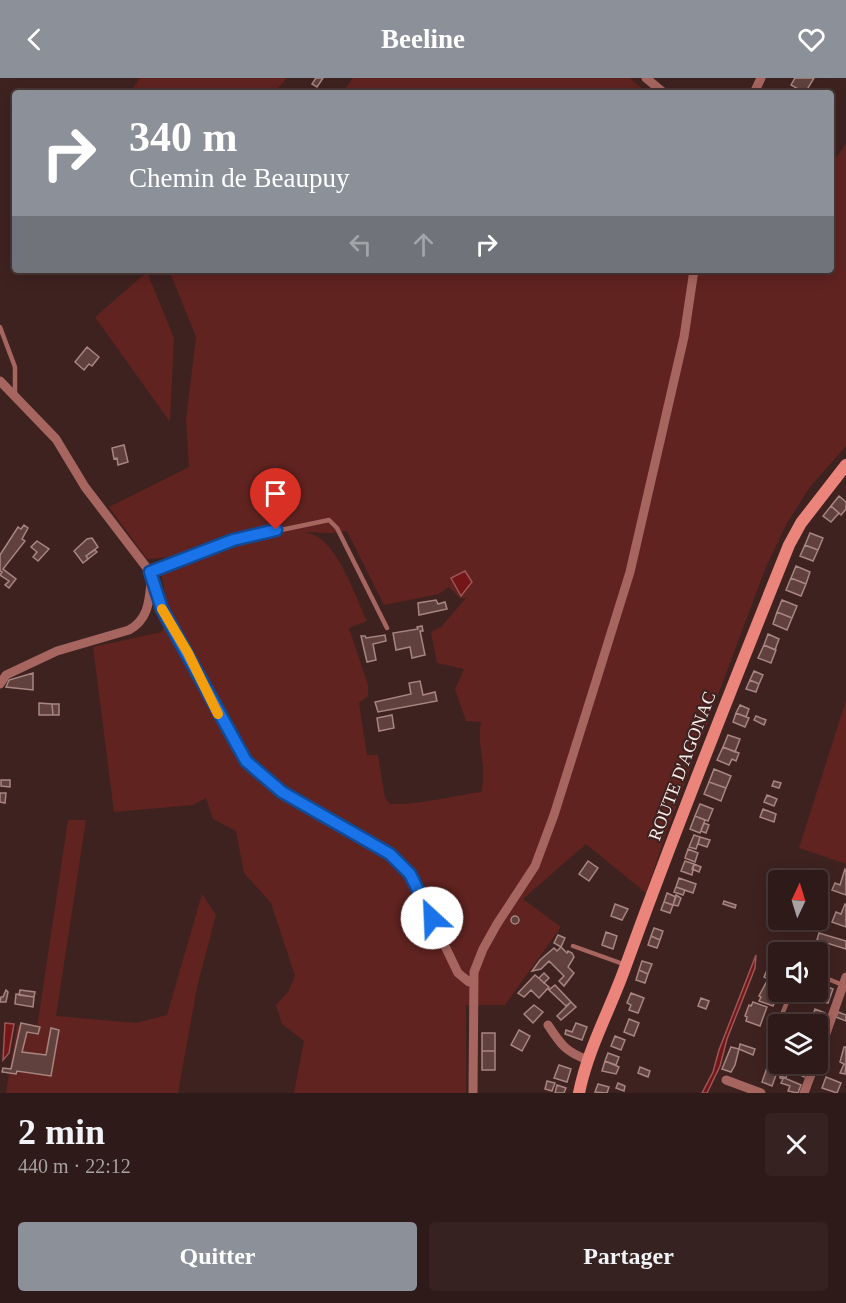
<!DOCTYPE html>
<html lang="fr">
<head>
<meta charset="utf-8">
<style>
	:root { --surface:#2e1a18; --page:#362321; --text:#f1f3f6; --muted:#a7a1a2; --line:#493837; --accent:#8c9099 }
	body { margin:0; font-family:Georgia,serif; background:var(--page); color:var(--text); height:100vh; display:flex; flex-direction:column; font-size:22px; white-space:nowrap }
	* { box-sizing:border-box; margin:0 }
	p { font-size:20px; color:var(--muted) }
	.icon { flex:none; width:33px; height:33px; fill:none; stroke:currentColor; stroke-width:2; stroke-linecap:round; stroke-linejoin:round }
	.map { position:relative; height:1015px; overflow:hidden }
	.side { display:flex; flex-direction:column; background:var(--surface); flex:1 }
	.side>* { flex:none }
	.banner { position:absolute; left:12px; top:12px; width:822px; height:183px; border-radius:6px; box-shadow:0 3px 15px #0003,0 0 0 2px var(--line); background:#8c9099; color:#fff; overflow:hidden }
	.needle { width:39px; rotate:4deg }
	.buttons { position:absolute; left:768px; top:792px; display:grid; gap:12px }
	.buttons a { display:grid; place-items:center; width:60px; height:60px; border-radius:6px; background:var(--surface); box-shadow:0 3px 15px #0003,0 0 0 2px var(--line); font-size:30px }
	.pin { position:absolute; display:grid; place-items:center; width:51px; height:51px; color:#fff; margin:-62px -26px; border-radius:50% 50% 50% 0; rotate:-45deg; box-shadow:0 0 6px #0007 }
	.pin .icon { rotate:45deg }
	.me { position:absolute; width:66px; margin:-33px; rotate:335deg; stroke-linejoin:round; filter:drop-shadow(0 0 4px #0008) }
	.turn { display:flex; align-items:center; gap:21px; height:126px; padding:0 18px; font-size:27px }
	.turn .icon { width:78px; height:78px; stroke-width:2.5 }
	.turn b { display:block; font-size:42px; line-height:51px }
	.lanes { display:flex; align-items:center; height:57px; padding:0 18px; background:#0003; justify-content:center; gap:30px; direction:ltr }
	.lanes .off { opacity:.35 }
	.round { display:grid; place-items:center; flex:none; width:63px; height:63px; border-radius:6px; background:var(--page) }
	.overview { display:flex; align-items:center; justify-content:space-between; height:102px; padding:0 18px }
	h1 { font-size:36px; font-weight:600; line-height:45px }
	.primary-button { display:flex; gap:12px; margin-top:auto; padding:12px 18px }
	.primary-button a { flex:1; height:69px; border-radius:6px; background:var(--accent); color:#fff; font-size:24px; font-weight:600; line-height:69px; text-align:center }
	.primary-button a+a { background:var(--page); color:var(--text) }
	header { display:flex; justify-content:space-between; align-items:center; height:78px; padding:0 18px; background:var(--accent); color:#fff; font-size:27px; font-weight:600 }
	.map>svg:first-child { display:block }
	.green { fill:#602320; fill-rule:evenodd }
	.water { fill:#741617; stroke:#9d5657; stroke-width:1.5 }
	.building { fill:#60413e; stroke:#a88581; stroke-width:1.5 }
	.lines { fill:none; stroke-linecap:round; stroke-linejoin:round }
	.service { stroke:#a6655f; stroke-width:4.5 }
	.minor { stroke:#a6655f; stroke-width:9 }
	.secondary { stroke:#eb847b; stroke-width:12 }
	.route-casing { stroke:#114b97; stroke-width:15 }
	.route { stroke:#1a73e8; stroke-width:10 }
	.slow { stroke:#f59e0b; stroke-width:10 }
	.labels { text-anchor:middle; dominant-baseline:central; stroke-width:4.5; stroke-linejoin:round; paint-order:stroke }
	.street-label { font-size:18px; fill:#fcedeb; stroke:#3e2220 }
</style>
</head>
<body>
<header><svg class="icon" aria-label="back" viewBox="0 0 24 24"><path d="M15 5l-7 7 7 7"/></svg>Beeline<svg class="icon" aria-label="heart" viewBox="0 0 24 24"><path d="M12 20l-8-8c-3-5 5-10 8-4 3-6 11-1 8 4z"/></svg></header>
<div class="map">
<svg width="846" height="1015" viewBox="0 0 846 1015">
	<rect width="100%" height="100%" fill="#3e2220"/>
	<path class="green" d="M140,0H287L274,15H132V12Z
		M353,0H630L647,15H342Z
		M846,66V368L810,409L787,445L766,489L666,755L646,815L586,766L523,821L561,849L505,927H466V1015H294L304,963L282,946L276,927L288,914L295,898L271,825L244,795L236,753L213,741L206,720L193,727L114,734L93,569L162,554L168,532L161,494L170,479L147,481L109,429L189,389L186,342L196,259L169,192H831V86ZM347,453L384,527L439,516L449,509L460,520H466L441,549L431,554L437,585L464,591L455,611L466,643L481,644C476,668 488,688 481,714C451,718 421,727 390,726L385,720L378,677H367L359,625L368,618V607L349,550L367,543C355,518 341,474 318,459C315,457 309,455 305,454L331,455Z
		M147,194L174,260L170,344L95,239Z
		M846,622V786L799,770Z
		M68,742H86L56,938L136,945L167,937L202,816L216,837L197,909L178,1015H6L17,947L37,950Z"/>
	<path class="water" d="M465,493L472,504L461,518L451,500Z
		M756,877L755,890L727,961L720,988L707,1015H702L713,994L719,972Z
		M5,945L14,946L9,975L3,982Z"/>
	<path class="building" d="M316,0H323L317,9L312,6Z
		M795,0H814L805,15L791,7Z
		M87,269L99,279L92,288L89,286L84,292L75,284Z
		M124,367L128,384L118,387L117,380L114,381L112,370Z
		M839,418L846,424V431L841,437L831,428Z
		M831,428L839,435L831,444L823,438Z
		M24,447L28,450L22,461L25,463L3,491L16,501L9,510L5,507L9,503L0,497L2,494L0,493V477L18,449L21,451Z
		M810,455L823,460L818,472L805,467Z
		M92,460L98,469L86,478L88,481L83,485L74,473L87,461Z
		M37,463L49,471L38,483L33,479L37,474L31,469Z
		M805,467L818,472L813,483L800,478Z
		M95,472L97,474L88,481L86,478Z
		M796,488L810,494L806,506L791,500Z
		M791,500L806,506L801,518L786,512Z
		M436,522L438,526L445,524L447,531L419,537L418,525Z
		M782,522L797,528L792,540L777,534Z
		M777,534L792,540L787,552L773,546Z
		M422,548L423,553H420L425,577L412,580L410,569L396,572L393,555L418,551L417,549Z
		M768,556L779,561L775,572L764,567Z
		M385,557L386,563L373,566L376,582L367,584L361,558H365L366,560Z
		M764,567L776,572L771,585L758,580Z
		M754,593L763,597L759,606L750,602Z
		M33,595V612L6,609L9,602Z
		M750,602L759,606L756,614L746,611Z
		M420,603L423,617L435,614L437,623L378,634L375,624L411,616L409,605Z
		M39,625L52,626L53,637H39Z
		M52,626H59V637H53Z
		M740,627L749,631L746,639L736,635Z
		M736,635L749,640L745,649L733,644Z
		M392,637L394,650L379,653L377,640Z
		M756,638L766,642L764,647L754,642Z
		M728,657L740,661L735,674L723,669Z
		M723,669L739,675L736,683L732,681L729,687L717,682Z
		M714,691L731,698L726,710L709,704Z
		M1,702H10V709L1,708Z
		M774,703L781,705L779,710L772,708Z
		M709,704L726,710L721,723L704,716Z
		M0,715H6L5,725L0,724Z
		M767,717L777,721L774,728L764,724Z
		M700,726L713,731L708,743L695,738Z
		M763,731L776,736L774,744L760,739Z
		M695,738L705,742L700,755L690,751Z
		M704,745L709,747L706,755L701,753Z
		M694,757L700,759L696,771L689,769Z
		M700,759L710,762L707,769L698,766Z
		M688,771L698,775L695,784L685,780Z
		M588,783L598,790L589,803L579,796Z
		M685,783L694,786L692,797L681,793Z
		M694,786L701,789L699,794L692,791Z
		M845,791L846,792V817L832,812L835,805L840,807Z
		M679,800L696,806L693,815L676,809Z
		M676,809L685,812L683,817L674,814Z
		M667,815L676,819L673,827L664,824Z
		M676,817L681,820L678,828L673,827Z
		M724,823L736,827L735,830L723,826Z
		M664,824L673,827L670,835L661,832Z
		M615,826L628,831L622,842L611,838Z
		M845,826L846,827V849L832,844L836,834L841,836Z
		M511 842a4 4 0 1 1 8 0a4 4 0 1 1-8 0Z
		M783,842H793L791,849L782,846Z
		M793,842L807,844L804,853L791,849Z
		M654,850L663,853L660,862L651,858Z
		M606,854L617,858L613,871L602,867Z
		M819,855L846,863V871L817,862Z
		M558,857L565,860L561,869L554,865Z
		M651,858L660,862L657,870L648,867Z
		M561,869L567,875L568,873L572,875L574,879L568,889L574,895L564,908L559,903L564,898L549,883L541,891L532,893L540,882L554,870L557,873Z
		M642,883L652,886L648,896L639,892Z
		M773,887L778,889L779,914L773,928L759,923L761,919L759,918L768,901L764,899L768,890L771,891Z
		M639,892L648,896L645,905L636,902Z
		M544,895L549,900L544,905L539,900Z
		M535,897L549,909L539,920L531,912L524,919L518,915Z
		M555,907L571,924L566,928L548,911H550Z
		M822,907L833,911L828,925L817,922Z
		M6,912L8,914L6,924H0L1,919H3Z
		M20,912L35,914L34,919L19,917Z
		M631,915L644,920L638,935L629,932L631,927L627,925Z
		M16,916L34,919L33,929L15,926Z
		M701,920L709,923L706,931L698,928Z
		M571,924L576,929L561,942L557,938Z
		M753,924L767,929L760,948L746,943L747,939L745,938L749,927L751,928Z
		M534,927L543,934L533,945L524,936Z
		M815,931L825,935L821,947L811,943Z
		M838,934L846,937V943L836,939Z
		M789,937L800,941L798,946H786Z
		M802,940L816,945V946H802Z
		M629,941L639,945L634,958L624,954Z
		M21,945L40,949L38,956L27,954L22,974L46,977L51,950L59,952L51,998L17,993L16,996L2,994L3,990L11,991Z
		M576,945L587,949L582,962L565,956L566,952L572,954Z
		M519,952L530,958L522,973L511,967Z
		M482,955H495V973H482Z
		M615,958L625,962L621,972L611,968Z
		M740,966L755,971L753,977L739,971Z
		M731,969L739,971L735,987L731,994L722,991Z
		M844,969H846V987L840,984Z
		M482,973H495V992H482Z
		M608,975L619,979L616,987L605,983Z
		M605,983L619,989L616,996L602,993Z
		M797,986L807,989L804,999L791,992L792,988L796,990Z
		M844,986L846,987L845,996L840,995Z
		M559,987L571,991L567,1004L554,1000Z
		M768,987L776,989L774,995L776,997L772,1008L762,1004Z
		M640,989L650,993L648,999L638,995Z
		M783,991L788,993L786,1000L780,998Z
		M780,998L801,1007L798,1015L788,1013L790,1008L781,1005L783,1001L780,1000Z
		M826,999L841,1005L837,1015L822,1010Z
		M547,1003L555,1005L552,1013L545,1011Z
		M618,1005L625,1008L624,1013L616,1010Z
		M598,1006L609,1009L607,1015L595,1014Z
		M557,1007L566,1010L564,1015H555Z"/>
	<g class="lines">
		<path class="service" d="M0,249L15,289V317
			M150,494L233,462L329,442L337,450L387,550
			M573,868L626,887
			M818,897L843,907
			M779,944L791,914"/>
		<path class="minor" d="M646,0L664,15
			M754,15L761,0
			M0,303L56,361L85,409L150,494L162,531L246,683L282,714L390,776L410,796L458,895L469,904L473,905
			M0,606L6,597L57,573L129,552C148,542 149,524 151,505L154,503
			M548,947C561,967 566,974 588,982
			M818,978L846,899
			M726,1002L761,1015
			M473,1015L474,894L483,871L497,846L535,788L554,737L593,613L630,494L684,259L694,192
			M804,1015L815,986"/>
		<path class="secondary" d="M579,1015C588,970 611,930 626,887C677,746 733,606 789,467L801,445L846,387"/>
	</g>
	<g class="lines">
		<defs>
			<path id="route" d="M276,452L233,462L150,494L162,531L246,683L282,714L390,776L410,796L432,840"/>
		</defs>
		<use href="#route" class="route-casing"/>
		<use href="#route" class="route"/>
		<path class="slow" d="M162,531L188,575L218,636"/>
	</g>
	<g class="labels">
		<g class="street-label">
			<text transform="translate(682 688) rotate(-69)">ROUTE D'AGONAC</text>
		</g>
	</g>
</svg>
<div class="buttons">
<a><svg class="needle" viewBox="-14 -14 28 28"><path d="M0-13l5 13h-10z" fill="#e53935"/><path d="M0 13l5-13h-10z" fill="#a7a1a2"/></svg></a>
<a><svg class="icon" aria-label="sound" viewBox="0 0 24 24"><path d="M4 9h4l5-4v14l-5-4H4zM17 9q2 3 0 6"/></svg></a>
<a><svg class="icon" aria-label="layers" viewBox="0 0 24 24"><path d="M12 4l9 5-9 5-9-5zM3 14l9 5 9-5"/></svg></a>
</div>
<div class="pin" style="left:276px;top:452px;background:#d93025"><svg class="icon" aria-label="arrive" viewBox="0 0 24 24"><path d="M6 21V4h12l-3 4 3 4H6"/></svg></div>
<svg class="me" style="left:432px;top:840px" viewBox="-20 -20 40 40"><circle r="19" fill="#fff"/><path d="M0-13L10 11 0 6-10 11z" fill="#1a73e8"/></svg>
<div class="banner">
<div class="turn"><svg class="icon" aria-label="right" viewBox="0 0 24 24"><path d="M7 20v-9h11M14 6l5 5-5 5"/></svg><div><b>340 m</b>Chemin de Beaupuy</div></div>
<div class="lanes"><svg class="icon off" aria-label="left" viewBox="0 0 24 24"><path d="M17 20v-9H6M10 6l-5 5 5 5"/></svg><svg class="icon off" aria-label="ahead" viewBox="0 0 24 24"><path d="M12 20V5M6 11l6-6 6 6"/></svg><svg class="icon" aria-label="right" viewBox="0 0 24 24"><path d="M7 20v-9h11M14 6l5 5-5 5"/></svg></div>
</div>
</div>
<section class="side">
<div class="overview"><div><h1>2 min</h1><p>440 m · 22:12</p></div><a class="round"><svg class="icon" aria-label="close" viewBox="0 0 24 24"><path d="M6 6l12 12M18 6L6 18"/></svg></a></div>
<div class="primary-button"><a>Quitter</a><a>Partager</a></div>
</section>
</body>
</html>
